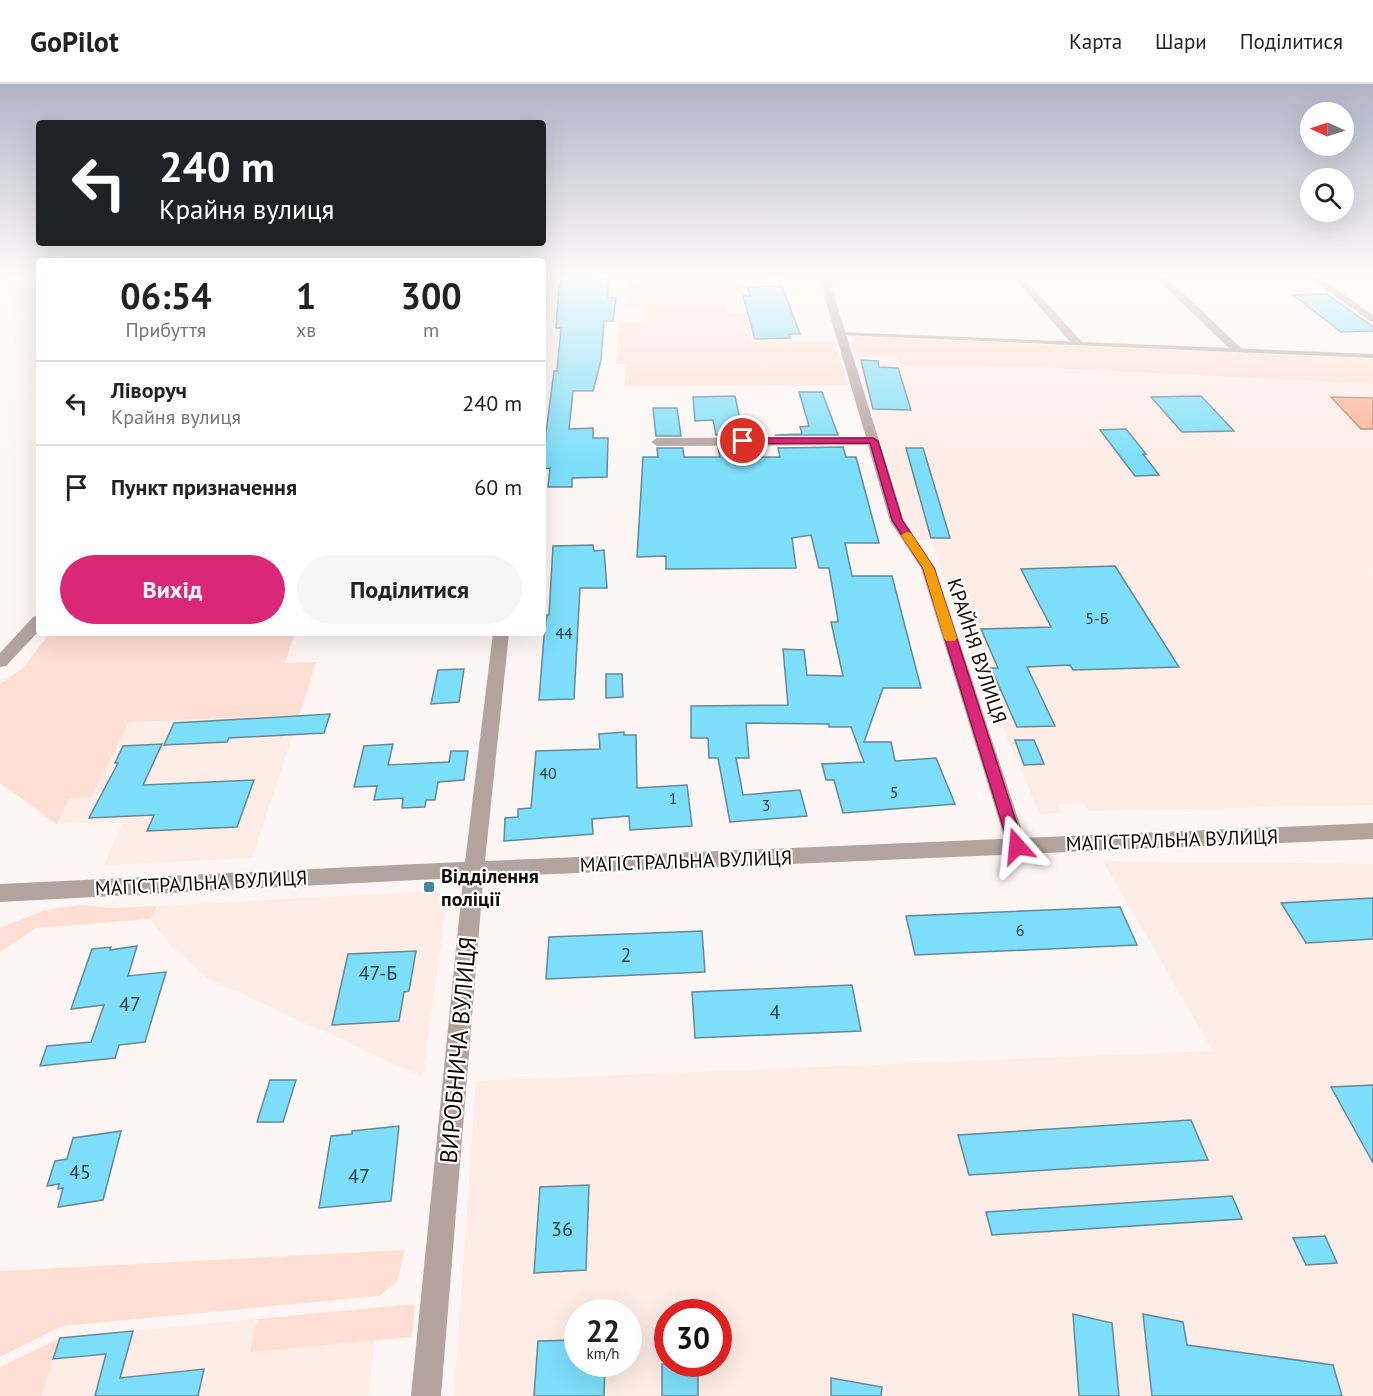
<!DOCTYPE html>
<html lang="uk">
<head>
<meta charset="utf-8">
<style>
	:root { --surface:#fff; --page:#f6f6f6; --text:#222; --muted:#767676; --line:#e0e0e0; --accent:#db2777 }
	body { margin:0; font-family:"PT Sans",sans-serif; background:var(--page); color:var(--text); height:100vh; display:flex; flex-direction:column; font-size:22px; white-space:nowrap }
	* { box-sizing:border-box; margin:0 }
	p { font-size:20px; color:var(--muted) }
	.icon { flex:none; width:33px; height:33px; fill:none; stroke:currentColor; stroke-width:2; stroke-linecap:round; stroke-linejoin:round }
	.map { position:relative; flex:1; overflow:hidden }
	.drawer { position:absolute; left:36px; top:174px; width:510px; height:378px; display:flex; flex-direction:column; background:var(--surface); border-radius:6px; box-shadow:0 6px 24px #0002 }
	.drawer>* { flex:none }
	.top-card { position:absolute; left:36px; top:36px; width:510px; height:126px; border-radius:6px; box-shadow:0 6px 24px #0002; background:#202124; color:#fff; overflow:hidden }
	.needle { width:39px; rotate:273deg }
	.controls { position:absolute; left:1300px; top:18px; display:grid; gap:12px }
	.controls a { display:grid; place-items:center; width:54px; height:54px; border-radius:50%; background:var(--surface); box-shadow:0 6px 24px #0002; font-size:30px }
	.speed { position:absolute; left:564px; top:1215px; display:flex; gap:12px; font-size:30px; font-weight:700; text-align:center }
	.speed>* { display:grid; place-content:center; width:78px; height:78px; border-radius:50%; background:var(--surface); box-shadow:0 6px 24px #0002; line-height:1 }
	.speed small { font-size:15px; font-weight:400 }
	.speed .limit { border:9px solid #d22; background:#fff; color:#111 }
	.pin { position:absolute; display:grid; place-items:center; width:51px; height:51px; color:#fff; margin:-26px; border:3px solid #fff; border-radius:50%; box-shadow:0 2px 6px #0007 }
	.me { position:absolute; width:66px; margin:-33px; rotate:342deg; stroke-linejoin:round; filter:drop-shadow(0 0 4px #0008) }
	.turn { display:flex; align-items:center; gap:21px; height:126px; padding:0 24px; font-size:27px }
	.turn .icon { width:78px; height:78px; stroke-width:2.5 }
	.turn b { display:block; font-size:42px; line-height:51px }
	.eta { display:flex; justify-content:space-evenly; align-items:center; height:102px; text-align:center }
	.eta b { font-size:36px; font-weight:700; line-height:42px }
	.button { display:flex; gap:12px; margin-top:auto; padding:12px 24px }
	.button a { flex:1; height:69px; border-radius:36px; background:var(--accent); color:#fff; font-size:24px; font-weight:700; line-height:69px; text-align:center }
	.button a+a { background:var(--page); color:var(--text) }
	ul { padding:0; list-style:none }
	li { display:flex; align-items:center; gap:18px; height:84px; padding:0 24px; border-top:2px solid var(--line) }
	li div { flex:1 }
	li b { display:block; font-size:22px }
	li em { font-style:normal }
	header { display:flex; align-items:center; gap:36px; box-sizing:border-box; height:84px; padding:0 30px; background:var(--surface); border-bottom:2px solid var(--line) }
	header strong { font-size:28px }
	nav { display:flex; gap:33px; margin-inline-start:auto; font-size:21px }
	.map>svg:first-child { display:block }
	.built { fill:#feece6; fill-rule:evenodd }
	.green { fill:#ffded3 }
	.water { fill:#ffb194; stroke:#b87f69; stroke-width:1.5 }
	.building { fill:#7ddffb; stroke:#668994; stroke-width:1.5 }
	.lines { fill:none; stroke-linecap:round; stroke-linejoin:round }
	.service { fill:#b3a49f; fill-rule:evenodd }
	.minor { fill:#b3a49f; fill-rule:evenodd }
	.tertiary { fill:#b3a49f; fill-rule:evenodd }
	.route { fill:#db2777; stroke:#8e194d; stroke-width:1.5 }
	.slow { fill:#f59e0b }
	.poi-dot { fill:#468799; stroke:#fff; stroke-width:2 }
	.labels { text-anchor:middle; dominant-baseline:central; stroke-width:4.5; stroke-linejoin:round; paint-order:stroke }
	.number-label { font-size:16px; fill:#2e3e42 }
	.street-label { font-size:20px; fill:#130905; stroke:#fff }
	.poi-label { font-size:20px; font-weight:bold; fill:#130905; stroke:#fff; text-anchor:start }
	.near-number-label { font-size:20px; fill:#2e3e42 }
	.near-street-label { font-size:24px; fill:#130905; stroke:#fff }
</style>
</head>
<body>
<header>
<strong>GoPilot</strong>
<nav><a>Карта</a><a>Шари</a><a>Поділитися</a></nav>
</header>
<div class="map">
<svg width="1373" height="1312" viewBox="0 0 1373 1312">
	<rect width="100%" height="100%" fill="#fdf6f4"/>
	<path class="built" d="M856,272H897L901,282L1032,283L1373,300V489L1370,490L1373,493V721L1089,727L1085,719L1058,720L1062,729L1040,730L956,533L932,456H917L905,437Z
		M0,600L179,636L299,631L252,774L104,781L123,737L57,740L0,699Z
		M1103,777L1373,780V1312H454L476,997L1213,967ZM578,1228H628V1280H578ZM668,1228H718V1280H668Z
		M435,807L444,812L446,821L423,993L207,894L169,860L150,835L157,822Z
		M257,1235L251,1268L375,1256L368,1312H41L60,1254Z"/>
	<path class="green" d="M627,194H744L747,211H737L738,220H726L727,229H747L752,258L834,257L848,301L624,302L626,280H616L619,239H644V223H625Z
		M850,252L1373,275V300L1032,283L901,282L897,272H856Z
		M50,549H295L285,579L316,578L299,631L129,638L91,713L70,714L57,740L0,699V600L23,584Z
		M80,821L113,824L157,822L150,835L36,844L0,868V844L45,826Z
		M405,1166L397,1198L379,1212L62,1242L0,1273V1187Z
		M415,1220L412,1253L250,1268L257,1235Z
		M60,1254L41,1312H0V1283Z"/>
	<path class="water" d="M1331,313L1373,314V345H1361Z"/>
	<path class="building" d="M608,196V214H616L613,237H604L601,276L593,307H573L569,345L593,344V354H608L607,393L572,394V403H548L550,384L544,385L546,348L554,287H557L561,244H556L559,204L561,197Z
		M782,202L800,250H789L790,254L755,255L743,212H750L748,203Z
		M1327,210L1373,243V247L1341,248L1293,211Z
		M861,276L878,277L879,283L898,284L911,326L873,325Z
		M799,308H822L838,351H775L802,350L800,343L809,342Z
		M735,312L740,336H730L733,351H716L713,336L695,337L693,313Z
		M1201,312L1234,347L1182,348L1151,313Z
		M653,324H677L681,352H656Z
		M1126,345L1146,370H1143L1159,391L1135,392L1100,346Z
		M843,363L846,373H856L879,459H845L852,492H892L921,604H883L864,658H891L895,677L936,674L955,720L843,729L834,696H826L822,680L864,678L851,643H829V640L746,639L749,674H736L743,711L800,706L807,732L730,738L718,674H709L708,654H691V622L788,621L783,565L804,566L807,591L843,592L831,538H838L837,530L829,484H819L811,451L792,454L796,484L666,485V472L637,473L643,373H658L657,364H683L684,373H720L718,364H736L738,373H780L778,364Z
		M906,364H923L950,454H931Z
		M593,461L594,467L604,466L607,504H580L574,615L539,616L544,552L547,531H549L553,462Z
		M1115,482L1179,583L1073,586L1070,581L1027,583L1055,642L1017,643L991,584H998L981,545L1051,543L1021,485Z
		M464,585L459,618L431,620L438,586Z
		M606,590H622L623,613L606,614Z
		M330,630L324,649L229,654L227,658L164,661L174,639Z
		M624,648V651H636L637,704L687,701L692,742L630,746L629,732L592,735L593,750L504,757L505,734L518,733V725L531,724L536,667L600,665L599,650Z
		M1015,656H1034L1044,680L1024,681Z
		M162,660L143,701L254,696L237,743L147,747L154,731L89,734L118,679H115L123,662Z
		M393,660L388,681L449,678L451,667H468L464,696L438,698L435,716H426L425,723L402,724L403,714L374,716L377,702L354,703L364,662Z
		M1373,814V855L1306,859L1281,819Z
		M1120,823L1137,861L915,871L906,832Z
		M702,847L705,888L546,895L549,853Z
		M137,862L128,892L166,888L145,958L119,961L115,974L40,982L47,962L91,958L104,921L71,925L92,865L111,863L110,866Z
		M416,867L409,907L404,908L399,937L332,941L348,870Z
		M852,901L861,947L695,954L692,908Z
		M270,996H296L283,1038H257Z
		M1373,1001V1079L1331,1003Z
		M1191,1036L1208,1076L969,1091L958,1051Z
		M399,1042L391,1117L319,1124L331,1052L352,1050V1047Z
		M121,1047L103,1116L58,1123L63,1104L58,1105L59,1100L47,1102L55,1077L67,1075L73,1054Z
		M589,1101L586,1186L534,1189L540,1103Z
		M1232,1112L1242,1135L992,1151L986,1128Z
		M1325,1152L1337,1179L1306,1181L1293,1154Z
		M1073,1230L1112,1239L1119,1312H1079Z
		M1143,1230L1183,1238L1187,1261L1333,1281L1342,1312H1152Z
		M133,1247L120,1294L204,1285L198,1312H95L106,1270L53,1275L60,1254Z
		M578,1256V1280H605L604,1312H534L538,1257Z
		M662,1280H698V1312H662Z
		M831,1294L882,1303L881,1312H831Z"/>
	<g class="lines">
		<path class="service" d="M840,248L1373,270V274L842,251L840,250Z"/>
		<path class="minor" d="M821,194H831L836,218L904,437L935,484L1027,762L1024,768L1017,770L1010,768L1007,762L921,484L890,437L868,361L657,362L651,358L657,354L866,353L826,218Z
			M1014,194H1024L1081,257V261H1073Z
			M1156,194H1167L1241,264V268H1233Z
			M1310,194H1321L1373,231V239Z
			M39,531V547L6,582L0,583V569L33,533Z
			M493,549H509L484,786L441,1312H411L464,786Z"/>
		<path class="tertiary" d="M1373,739V755L416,796L0,818V800L416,780Z"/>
	</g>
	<linearGradient id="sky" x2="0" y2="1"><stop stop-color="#b1b3c6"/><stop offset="0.51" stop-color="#fefbfa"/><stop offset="1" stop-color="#fefbfa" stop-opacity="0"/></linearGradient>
	<rect width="1373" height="378" fill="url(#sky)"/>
	<path class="route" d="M873,354L878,357L902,436L934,484L1024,762L1022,767H1011L1009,762L923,484L892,436L870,359L743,360L739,357L743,354Z"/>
	<path class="slow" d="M907,448L911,449L934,484L957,554L955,557H946L944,554L923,484L901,451Z"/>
	<rect class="poi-dot" x="423" y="797" width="12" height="12" rx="3"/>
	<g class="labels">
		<g class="number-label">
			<text x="1097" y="534">5-Б</text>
			<text x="564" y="549">44</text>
			<text x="548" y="689">40</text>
			<text x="894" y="708">5</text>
			<text x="673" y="714">1</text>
			<text x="766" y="721">3</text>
			<text x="1020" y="846">6</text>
		</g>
		<g class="street-label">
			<text transform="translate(977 567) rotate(72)">КРАЙНЯ ВУЛИЦЯ</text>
			<text transform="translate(1172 756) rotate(-2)">МАГІСТРАЛЬНА ВУЛИЦЯ</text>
			<text transform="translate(686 777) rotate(-2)">МАГІСТРАЛЬНА ВУЛИЦЯ</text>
			<text transform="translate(201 799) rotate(-3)">МАГІСТРАЛЬНА ВУЛИЦЯ</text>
		</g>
		<g class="poi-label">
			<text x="441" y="792">Відділення<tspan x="441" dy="23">поліції</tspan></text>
		</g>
		<g class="near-number-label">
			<text x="626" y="871">2</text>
			<text x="378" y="889">47-Б</text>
			<text x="130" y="920">47</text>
			<text x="775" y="928">4</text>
			<text x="80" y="1088">45</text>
			<text x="359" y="1092">47</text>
			<text x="562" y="1145">36</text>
		</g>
		<g class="near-street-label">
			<text transform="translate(458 966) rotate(-85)">ВИРОБНИЧА ВУЛИЦЯ</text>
		</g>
	</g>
</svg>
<div class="controls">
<a><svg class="needle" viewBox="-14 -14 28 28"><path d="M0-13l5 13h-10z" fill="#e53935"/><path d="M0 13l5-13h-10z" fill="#767676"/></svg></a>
<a><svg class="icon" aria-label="search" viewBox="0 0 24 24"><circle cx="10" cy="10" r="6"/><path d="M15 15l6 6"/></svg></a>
</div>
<div class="speed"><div>22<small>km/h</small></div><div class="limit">30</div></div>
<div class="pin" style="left:743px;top:357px;background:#d93025"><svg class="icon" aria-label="arrive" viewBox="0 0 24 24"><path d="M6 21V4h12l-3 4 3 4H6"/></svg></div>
<svg class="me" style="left:1017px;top:762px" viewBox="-20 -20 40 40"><path d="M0-17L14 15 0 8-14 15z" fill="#db2777" stroke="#fff" stroke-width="4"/></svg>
<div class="top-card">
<div class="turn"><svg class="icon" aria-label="left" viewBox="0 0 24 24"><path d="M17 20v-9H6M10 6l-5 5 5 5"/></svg><div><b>240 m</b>Крайня вулиця</div></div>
</div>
<section class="drawer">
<div class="eta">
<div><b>06:54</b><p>Прибуття</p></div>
<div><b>1</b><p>хв</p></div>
<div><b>300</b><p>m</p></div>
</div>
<ul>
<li><svg class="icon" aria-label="left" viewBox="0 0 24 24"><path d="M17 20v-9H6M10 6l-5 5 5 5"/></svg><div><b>Ліворуч</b><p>Крайня вулиця</p></div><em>240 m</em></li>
<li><svg class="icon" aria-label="arrive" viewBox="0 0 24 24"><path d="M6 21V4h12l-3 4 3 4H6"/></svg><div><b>Пункт призначення</b></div><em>60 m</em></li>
</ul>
<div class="button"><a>Вихід</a><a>Поділитися</a></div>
</section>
</div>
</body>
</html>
